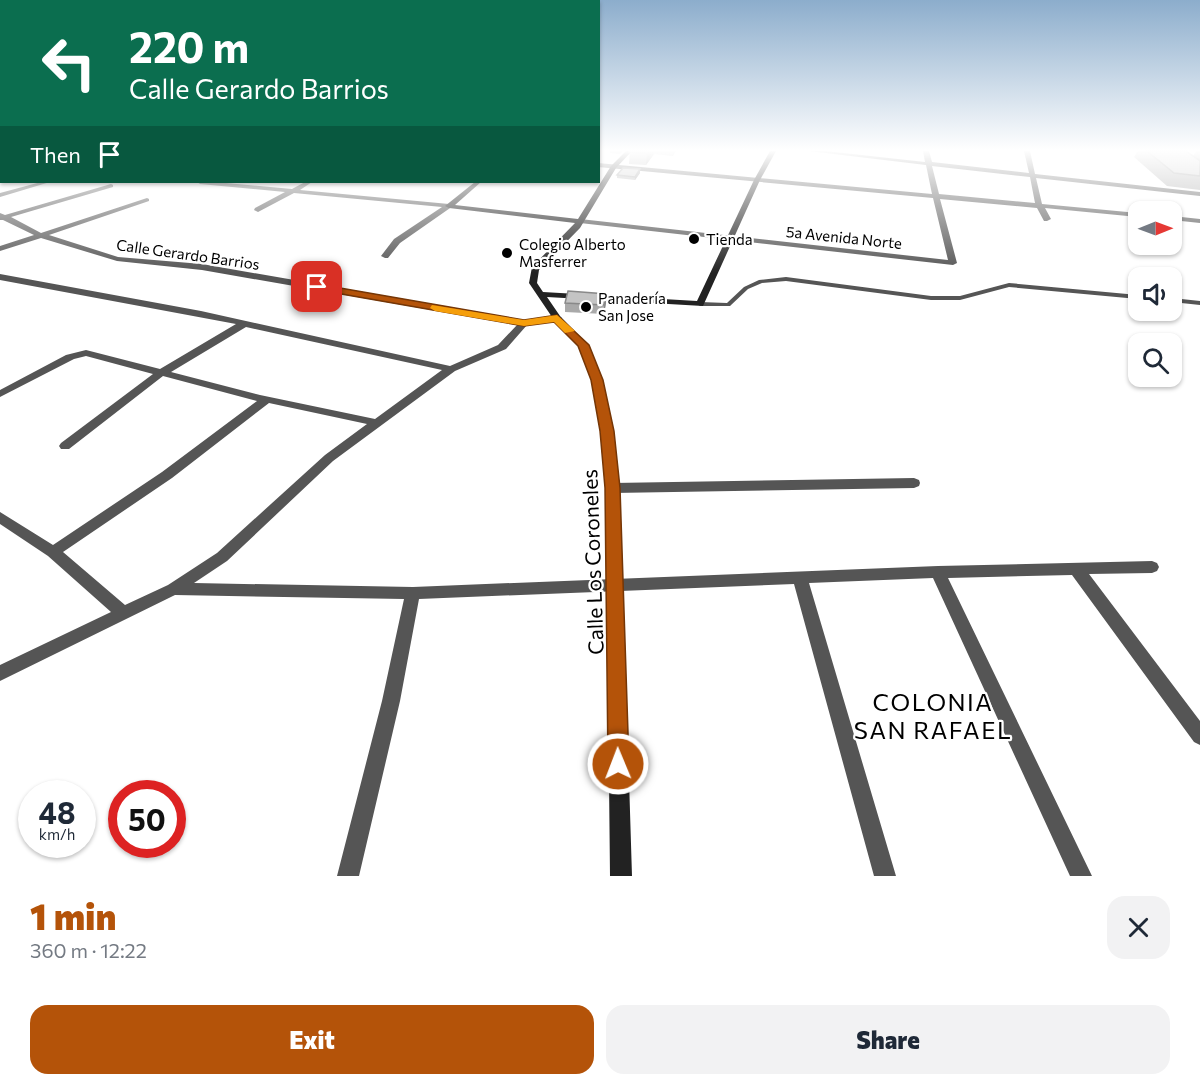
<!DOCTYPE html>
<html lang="en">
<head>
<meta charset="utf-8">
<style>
	:root { --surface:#fff; --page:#f2f2f3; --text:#1f2937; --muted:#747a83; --accent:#b45309 }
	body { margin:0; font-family:Commissioner,sans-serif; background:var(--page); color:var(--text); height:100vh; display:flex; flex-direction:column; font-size:22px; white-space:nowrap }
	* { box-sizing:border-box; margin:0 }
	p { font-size:20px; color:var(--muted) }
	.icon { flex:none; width:33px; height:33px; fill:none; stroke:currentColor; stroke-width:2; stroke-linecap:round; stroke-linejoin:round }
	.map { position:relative; height:876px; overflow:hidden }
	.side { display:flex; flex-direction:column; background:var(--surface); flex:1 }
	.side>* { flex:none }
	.banner { position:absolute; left:0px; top:0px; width:600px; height:183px; box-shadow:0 2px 4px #0004; background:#0b6e4f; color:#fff; overflow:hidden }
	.needle { width:39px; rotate:89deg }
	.controls { position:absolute; left:1128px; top:201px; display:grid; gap:12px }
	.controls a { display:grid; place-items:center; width:54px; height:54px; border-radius:12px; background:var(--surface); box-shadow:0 2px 4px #0004; font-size:30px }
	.speed { position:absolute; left:18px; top:780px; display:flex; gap:12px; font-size:30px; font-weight:700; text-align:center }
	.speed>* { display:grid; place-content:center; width:78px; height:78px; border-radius:50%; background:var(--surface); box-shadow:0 2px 4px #0004; line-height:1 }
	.speed small { font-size:15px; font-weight:400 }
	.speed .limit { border:9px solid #d22; background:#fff; color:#111 }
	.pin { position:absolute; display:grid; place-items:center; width:51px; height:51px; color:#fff; margin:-26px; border-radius:12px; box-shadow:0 3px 9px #0006 }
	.me { position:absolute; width:66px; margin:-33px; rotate:359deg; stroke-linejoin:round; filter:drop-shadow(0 0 4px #0008) }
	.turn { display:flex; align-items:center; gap:21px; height:126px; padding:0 30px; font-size:27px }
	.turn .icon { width:78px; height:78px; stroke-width:2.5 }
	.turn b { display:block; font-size:42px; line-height:51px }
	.then { display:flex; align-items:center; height:57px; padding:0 30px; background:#0003; gap:12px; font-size:22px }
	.round { display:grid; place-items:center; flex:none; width:63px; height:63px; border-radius:18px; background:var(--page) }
	.head { display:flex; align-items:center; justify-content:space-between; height:102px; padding:0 30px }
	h1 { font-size:36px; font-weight:800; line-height:45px; color:var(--accent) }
	.button { display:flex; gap:12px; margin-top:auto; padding:12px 30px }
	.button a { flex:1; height:69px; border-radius:18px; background:var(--accent); color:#fff; font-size:24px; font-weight:800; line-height:69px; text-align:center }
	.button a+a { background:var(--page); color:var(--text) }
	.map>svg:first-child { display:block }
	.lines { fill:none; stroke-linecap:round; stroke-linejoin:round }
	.lane { fill:#555; fill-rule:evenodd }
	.street { fill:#555; fill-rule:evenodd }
	.secondary { fill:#222; fill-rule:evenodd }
	.wall { fill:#a9a9a9 }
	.shaded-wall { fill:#898989 }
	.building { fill:#c4c4c4; stroke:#898989; stroke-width:1.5 }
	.route { fill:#b45309; stroke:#753606; stroke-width:1.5 }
	.slow { fill:#f59e0b }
	.poi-dot { fill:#000; stroke:#fff; stroke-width:2 }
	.labels { text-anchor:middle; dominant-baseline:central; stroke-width:4.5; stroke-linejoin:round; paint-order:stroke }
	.far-street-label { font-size:15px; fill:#000; stroke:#fff }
	.far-poi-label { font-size:15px; fill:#000; stroke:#fff; text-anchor:start }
	.near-street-label { font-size:21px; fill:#000; stroke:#fff }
	.near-neighbourhood-label { font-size:24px; letter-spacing:1.5px; fill:#000; stroke:#fff }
</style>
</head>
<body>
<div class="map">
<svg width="1200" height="876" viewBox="0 0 1200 876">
	<rect width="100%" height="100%" fill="#fff"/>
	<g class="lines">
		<path class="lane" d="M786,277L931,296H960L1009,283L1138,295V299L1009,287L960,300H931L786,281L762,283L748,289L730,306H700L697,304L700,302L727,303L744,287L759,280Z
			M1172,298L1200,301V305L1172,302Z"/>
		<path class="street" d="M809,151H825L925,162L923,151H929L932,162L1029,173L1024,151H1030L1035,174L1200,192V196L1036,178L1042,204L1138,213V217L1045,208L1051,219L1047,221H1044L1037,208L940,199L957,263L953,265L580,223L576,221L580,219L948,260L933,198L598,167V163L932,194L926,165ZM932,166L1030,177L1035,203L939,194Z
			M2,170V175H0V171Z
			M41,182H50L0,197V193Z
			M197,182H215L292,189L305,182H312L300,190L449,204L453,206L400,243L388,258H385L381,256L394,239L442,207L294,193L258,212L254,210L255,208L285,192L200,184Z
			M111,184L113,185V187L11,217L41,233L147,198L149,199V201L49,235L118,257L202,264L524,320L557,315L562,318L557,321L527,325L506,349L455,371L333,461L227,561L194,583L413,587L938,566L1152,561L1157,563L1159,567L1157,571L1152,573L1089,574L1200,721V745L1194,742L1072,575L948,578L1092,876H1070L933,578L809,583L896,876H874L794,584L419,599L400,701L359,876H337L382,701L404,599L175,595L0,681V665L111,612L48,556L0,524V512L53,545L162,472L257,401L163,376L69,449H61L59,446L61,443L153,374L86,356L74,359L0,397V390L66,355L86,350L160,369L236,324L0,280V274L201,311L450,366L498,345L517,325L202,270L117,261L41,238L0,251V246L34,235L3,220H0V213L5,215ZM246,327L442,370L375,419L260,395L171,372ZM269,403L367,424L325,455L217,553L168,585L125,605L63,552L172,478Z
			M1172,216L1200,219V223L1172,220Z
			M914,478L919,480L920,483L919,486L914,488L613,493L608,491L606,488L608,485L613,483Z"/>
		<path class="secondary" d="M626,151H632L616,168L580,228L539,270L537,283L543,292L697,301L754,180L770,151H776L760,180L703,306L547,297L560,316L588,345L602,380L613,431L620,488L632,876H610L606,488L601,431L592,380L578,346L554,320L529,283L532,267L575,223L449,208L445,206L475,182H481L455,205L578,219L611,166Z"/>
	</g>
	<path class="wall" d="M610,151H623L620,154L610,153Z
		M630,151H676L673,156L654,154L646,165L629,164Z
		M1138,151H1186L1193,156L1196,151H1200V190L1167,186L1134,157Z
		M640,173L635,180L617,178V175Z
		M607,294L606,303L604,314L565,312V303Z"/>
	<path class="shaded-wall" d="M648,151H655L654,154L646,165L647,153Z
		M640,169V173L635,180V177Z
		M607,294L606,303L604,314V305Z"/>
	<path class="building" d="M630,151H648L647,153L629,152Z
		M1147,151H1186L1200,161V176L1174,173Z
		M623,168L640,169L635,177L617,175Z
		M568,291L607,294L604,305L565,303Z"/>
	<linearGradient id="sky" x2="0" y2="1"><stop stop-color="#8cadcc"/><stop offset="0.55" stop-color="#fff"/><stop offset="1" stop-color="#fff" stop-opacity="0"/></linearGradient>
	<rect width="1200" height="273" fill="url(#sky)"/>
	<path class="route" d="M317,284L524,320L557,315L589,345L603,380L614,431L620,488L629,764L626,771L618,774L611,771L608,764L605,488L600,431L591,380L578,346L554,322L524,326L313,289L312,287Z"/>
	<path class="slow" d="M432,305L524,320L557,315L575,331L565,333L554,322L524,326L435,311L430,308Z"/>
	<g class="poi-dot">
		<circle cx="694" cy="239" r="6"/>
		<circle cx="507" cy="253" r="6"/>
		<circle cx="586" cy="307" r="6"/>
	</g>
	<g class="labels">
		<g class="far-street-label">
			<text transform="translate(844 237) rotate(6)">5a Avenida Norte</text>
			<text transform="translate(188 254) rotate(8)">Calle Gerardo Barrios</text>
		</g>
		<g class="far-poi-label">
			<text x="706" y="239">Tienda</text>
			<text x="519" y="244">Colegio Alberto<tspan x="519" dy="17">Masferrer</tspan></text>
			<text x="598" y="298">Panadería<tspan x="598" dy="17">San Jose</tspan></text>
		</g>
		<g class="near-street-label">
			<text transform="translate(592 562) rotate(-92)">Calle Los Coroneles</text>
		</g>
		<g class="near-neighbourhood-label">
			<text x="933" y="701">COLONIA<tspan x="933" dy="28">SAN RAFAEL</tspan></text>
		</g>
	</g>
</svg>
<div class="controls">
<a><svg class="needle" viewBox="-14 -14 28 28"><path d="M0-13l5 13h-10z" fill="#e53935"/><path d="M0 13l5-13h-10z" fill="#747a83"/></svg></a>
<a><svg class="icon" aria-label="sound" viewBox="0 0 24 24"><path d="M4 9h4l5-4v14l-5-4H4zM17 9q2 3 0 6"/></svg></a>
<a><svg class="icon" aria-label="search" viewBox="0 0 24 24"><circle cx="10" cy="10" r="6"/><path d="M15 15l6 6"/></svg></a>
</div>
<div class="speed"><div>48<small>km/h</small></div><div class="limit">50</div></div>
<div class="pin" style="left:317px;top:287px;background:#d93025"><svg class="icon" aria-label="arrive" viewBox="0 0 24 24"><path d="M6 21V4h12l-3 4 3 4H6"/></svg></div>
<svg class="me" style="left:618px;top:764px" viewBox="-20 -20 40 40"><circle r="17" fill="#b45309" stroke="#fff" stroke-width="3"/><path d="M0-11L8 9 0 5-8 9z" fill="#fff"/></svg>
<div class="banner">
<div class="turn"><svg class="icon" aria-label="left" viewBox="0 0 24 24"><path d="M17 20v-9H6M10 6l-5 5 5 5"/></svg><div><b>220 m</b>Calle Gerardo Barrios</div></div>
<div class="then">Then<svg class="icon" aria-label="arrive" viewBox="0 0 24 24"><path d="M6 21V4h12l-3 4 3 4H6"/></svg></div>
</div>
</div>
<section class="side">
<div class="head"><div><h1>1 min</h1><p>360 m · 12:22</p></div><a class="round"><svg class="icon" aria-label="close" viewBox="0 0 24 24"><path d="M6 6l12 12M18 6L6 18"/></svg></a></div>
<div class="button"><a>Exit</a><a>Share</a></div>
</section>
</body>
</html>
